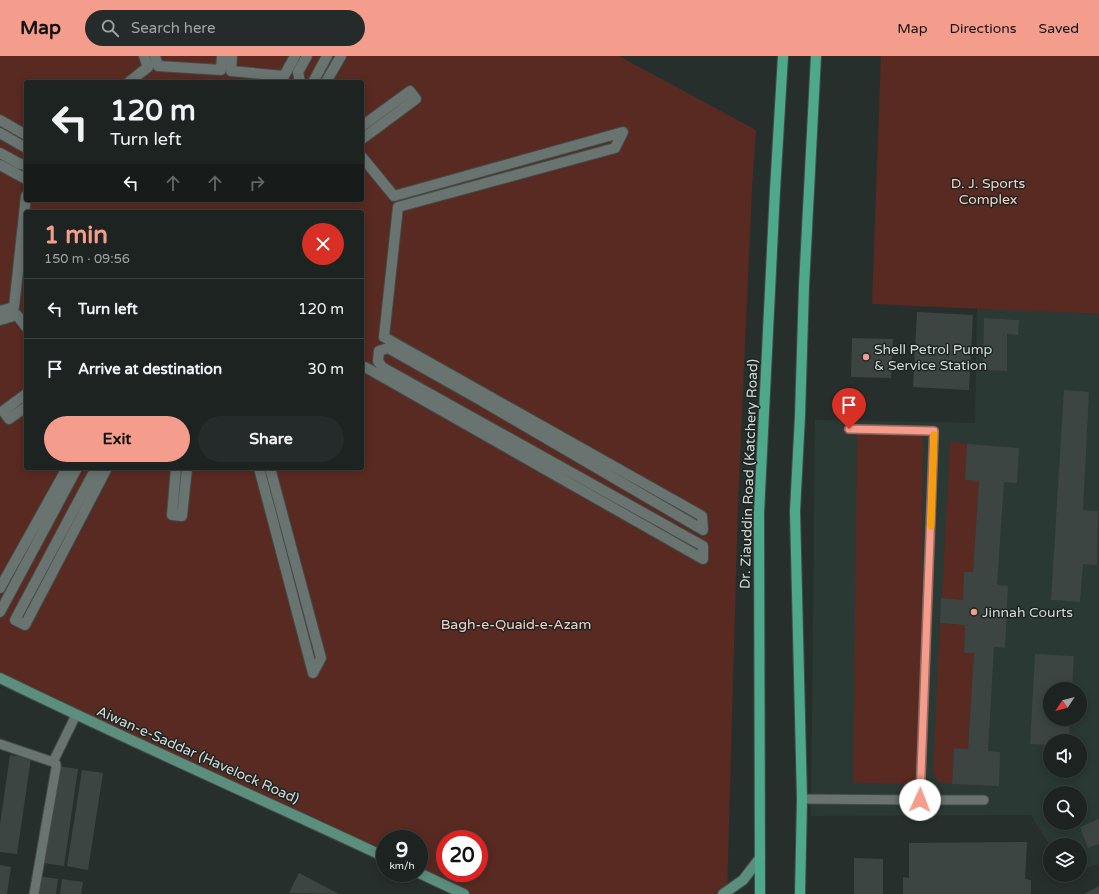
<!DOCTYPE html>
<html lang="en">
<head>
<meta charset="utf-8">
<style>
	:root { --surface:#1d2321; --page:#252b2a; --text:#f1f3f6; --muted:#a0a4a5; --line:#3b403f; --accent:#f49d8c }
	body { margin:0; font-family:"Varela Round",sans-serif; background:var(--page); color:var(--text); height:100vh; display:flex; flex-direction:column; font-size:15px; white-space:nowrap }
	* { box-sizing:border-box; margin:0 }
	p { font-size:13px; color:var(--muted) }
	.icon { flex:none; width:22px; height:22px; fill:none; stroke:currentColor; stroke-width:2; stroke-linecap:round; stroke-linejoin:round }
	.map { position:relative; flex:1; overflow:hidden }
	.sheet { position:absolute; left:24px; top:154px; width:340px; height:260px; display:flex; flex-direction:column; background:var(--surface); border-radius:4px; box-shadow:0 2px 10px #0003,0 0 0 1px var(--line) }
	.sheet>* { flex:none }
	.hud { position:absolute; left:24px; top:24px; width:340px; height:122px; border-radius:4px; box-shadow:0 2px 10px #0003,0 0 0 1px var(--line); background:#1d2321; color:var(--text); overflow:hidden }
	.needle { width:26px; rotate:234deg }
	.tools { position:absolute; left:1043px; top:626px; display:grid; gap:8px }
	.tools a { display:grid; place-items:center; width:44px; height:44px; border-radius:50%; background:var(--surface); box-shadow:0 2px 10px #0003,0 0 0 1px var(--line); font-size:20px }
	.speed { position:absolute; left:376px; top:774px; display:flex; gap:8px; font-size:20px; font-weight:700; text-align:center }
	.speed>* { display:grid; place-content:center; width:52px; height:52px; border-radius:50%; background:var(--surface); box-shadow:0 2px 10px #0003,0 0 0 1px var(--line); line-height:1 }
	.speed small { font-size:10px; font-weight:400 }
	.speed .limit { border:6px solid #d22; background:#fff; color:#111 }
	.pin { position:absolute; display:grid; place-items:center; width:34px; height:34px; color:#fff; margin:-41px -17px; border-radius:50% 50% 50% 0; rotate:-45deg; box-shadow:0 0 4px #0007 }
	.pin .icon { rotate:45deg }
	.me { position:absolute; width:44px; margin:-22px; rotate:2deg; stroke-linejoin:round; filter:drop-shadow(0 0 3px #0008) }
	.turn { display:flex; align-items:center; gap:14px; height:84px; padding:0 20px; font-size:18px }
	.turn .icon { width:52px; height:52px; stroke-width:2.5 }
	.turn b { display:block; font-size:28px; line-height:34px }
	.lanes { display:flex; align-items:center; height:38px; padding:0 20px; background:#0003; justify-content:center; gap:20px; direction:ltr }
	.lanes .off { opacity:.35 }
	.round { display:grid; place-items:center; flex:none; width:42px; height:42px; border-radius:21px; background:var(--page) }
	.summary { display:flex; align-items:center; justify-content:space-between; height:68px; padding:0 20px }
	h1 { font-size:24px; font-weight:700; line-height:30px; color:var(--accent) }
	.action { display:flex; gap:8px; margin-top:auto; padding:8px 20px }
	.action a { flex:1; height:46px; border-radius:24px; background:var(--accent); color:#111; font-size:16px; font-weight:700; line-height:46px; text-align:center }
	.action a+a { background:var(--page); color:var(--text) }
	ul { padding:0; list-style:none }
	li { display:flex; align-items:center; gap:12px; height:60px; padding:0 20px; border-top:1px solid var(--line) }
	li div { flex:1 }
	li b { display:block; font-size:15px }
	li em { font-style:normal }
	header { display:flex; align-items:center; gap:24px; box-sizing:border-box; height:56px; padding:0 20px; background:var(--accent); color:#111 }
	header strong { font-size:19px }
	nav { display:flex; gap:22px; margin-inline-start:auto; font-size:14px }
	.search { width:280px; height:36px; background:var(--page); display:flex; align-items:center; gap:10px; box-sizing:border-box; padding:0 14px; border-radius:22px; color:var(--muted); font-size:15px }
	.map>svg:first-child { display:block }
	.built { fill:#2a3933; fill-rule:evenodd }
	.green { fill:#592a21; fill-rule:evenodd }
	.building { fill:#3c4541 }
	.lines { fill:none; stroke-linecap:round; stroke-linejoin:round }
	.service-casing { stroke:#434a47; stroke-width:11 }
	.pedestrian-casing { stroke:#434a47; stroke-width:12 }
	.secondary-casing { stroke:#434a47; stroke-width:12 }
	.primary-casing { stroke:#434a47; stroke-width:12 }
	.service { stroke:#69736f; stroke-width:9 }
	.pedestrian { stroke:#69736f; stroke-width:10 }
	.secondary { stroke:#5c8e7e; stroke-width:10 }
	.primary { stroke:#4ea88c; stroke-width:10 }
	.route-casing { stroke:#9f665b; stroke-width:10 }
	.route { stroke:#f49d8c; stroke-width:7 }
	.slow { stroke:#f59e0b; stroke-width:7 }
	.poi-dot { fill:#f49d8c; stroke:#1d2522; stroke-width:1.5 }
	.labels { text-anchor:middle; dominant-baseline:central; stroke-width:3; stroke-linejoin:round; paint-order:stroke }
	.park-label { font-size:14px; fill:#fccdc3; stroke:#1d2522 }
	.poi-label { font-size:14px; fill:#d5dad8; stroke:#1d2522; text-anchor:start }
	.street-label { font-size:14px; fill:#d5dad8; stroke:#1d2522 }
</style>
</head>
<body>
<header>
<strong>Map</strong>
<div class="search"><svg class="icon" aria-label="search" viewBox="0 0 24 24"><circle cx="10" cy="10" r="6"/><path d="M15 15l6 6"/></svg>Search here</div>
<nav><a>Map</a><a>Directions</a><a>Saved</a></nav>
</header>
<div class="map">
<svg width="1099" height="838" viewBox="0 0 1099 838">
	<rect width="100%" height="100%" fill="#272f2c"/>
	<path class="built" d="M977,252L1099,258V808L1080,814V789H1050V790L1031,759L811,760L815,364L975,367ZM1050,633H1080V663H1050ZM1050,685H1080V715H1050ZM1050,737H1080V767H1050Z"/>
	<path class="green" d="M0,0H619L756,74L752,132L738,447L727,838H464L419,817V783H385V801L0,617ZM26,26H362V144H26ZM26,156H362V412H26ZM445,783H479V817H445Z
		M881,0H1099V258L872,248Z
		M857,378L923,379L920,728L853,727Z
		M950,385L967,388L965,424L979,425L973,516H964L963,544L942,542Z
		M940,567L965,569L964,597H974L968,693L954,692L952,728L939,726L933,717Z"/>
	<path class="building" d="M917,256L973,259L969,334L913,331Z
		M984,262L1019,264L1018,279L1007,278V315L983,314Z
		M852,282L893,283L891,322L851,321Z
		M1064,334L1089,336L1083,454L1098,455L1097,509L1083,508L1080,546L1051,544Z
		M967,388L1019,392L1017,427L1004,426L997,529L1008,530L1005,592L994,591L988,695L1000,696L999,730L952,728L954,692L968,693L974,597H964L965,569L940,567L941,542L963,544L964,516H973L979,425L965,424Z
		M1035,598L1074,600L1072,633H1050V663H1070L1069,685H1050V689L1030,688Z
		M10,699L31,702L17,798L0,796V768Z
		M57,710L78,713L64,810L43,807Z
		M82,714L103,717L88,814L67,810Z
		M1099,763V788L1088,792L1080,771Z
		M1027,786L1025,823L1031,824V838H903V821L909,822V787Z
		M854,802L883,803V838H854Z
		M0,809L11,811L7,838H0Z
		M299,817L339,838L289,837Z
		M38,820L58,823L56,838H35Z
		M62,823L83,826L81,838H60Z
		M1099,830V838H1084Z"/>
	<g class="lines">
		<defs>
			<path id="service" d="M0,688L53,706L56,708V712L34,838
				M53,706L76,659
				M802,743L920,744L934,375L849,373
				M920,744H984"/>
			<path id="pedestrian" d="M155,0L158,10L221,14L222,0
				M232,0L231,15L284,20L295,0
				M129,26L148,11L144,0
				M300,26L298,16L307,0
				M313,26L327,0
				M326,26L341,0
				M0,64L26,79
				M362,70L410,35L416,43L362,83
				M0,77L26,92
				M0,97L20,108L26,109
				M362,101L394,140L623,76L615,92L398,151L384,281L702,460L703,474L482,345L388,292L379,295L378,305L382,311L703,490V503L365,311L362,313
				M0,109L26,123
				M0,255L14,251L26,140
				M0,264L17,259L26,271
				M26,338L3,355L9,363L26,351
				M96,412L15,564L25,569L107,412
				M176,412L172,459L182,460L187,412
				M259,412L313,617L321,602L270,412
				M0,532L67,412
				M0,556L77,412"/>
			<path id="secondary" d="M0,622C127,684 257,741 385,801
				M419,817L464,838
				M723,838L743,824L760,802"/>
			<path id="primary" d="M760,838L759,457L775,134L783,0
				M800,838L802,743L795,455L800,360L804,230L816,0"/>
		</defs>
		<use href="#service" class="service-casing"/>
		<use href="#pedestrian" class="pedestrian-casing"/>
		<use href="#secondary" class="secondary-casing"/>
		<use href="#primary" class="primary-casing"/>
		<use href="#service" class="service"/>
		<use href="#pedestrian" class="pedestrian"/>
		<use href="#secondary" class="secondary"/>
		<use href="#primary" class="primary"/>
	</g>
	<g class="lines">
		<defs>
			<path id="route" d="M849,373L934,375L920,744"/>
		</defs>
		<use href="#route" class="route-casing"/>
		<use href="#route" class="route"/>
		<path class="slow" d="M931,470L934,379"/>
	</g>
	<g class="poi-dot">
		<circle cx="866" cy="301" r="4"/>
		<circle cx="974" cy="556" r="4"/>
	</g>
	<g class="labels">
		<g class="park-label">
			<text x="988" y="127">D. J. Sports<tspan x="988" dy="16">Complex</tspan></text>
			<text x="516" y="568">Bagh-e-Quaid-e-Azam</text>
		</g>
		<g class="poi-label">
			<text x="874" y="293">Shell Petrol Pump<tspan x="874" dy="16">&amp; Service Station</tspan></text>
			<text x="982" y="556">Jinnah Courts</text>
		</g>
		<g class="street-label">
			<text transform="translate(749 418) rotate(-88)">Dr. Ziauddin Road (Katchery Road)</text>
			<text transform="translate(198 699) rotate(24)">Aiwan-e-Saddar (Havelock Road)</text>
		</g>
	</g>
</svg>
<div class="tools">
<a><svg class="needle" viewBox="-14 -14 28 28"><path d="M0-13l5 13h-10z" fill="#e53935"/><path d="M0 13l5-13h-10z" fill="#a0a4a5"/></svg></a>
<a><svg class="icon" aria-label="sound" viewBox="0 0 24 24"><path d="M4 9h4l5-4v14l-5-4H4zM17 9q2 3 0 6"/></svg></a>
<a><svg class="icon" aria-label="search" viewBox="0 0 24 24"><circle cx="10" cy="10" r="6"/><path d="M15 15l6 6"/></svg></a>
<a><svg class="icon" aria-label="layers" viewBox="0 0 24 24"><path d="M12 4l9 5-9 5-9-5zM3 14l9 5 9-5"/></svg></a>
</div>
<div class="speed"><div>9<small>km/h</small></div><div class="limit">20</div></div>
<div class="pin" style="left:849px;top:373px;background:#d93025"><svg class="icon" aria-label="arrive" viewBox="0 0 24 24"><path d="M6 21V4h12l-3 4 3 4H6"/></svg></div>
<svg class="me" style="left:920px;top:744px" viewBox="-20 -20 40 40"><circle r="19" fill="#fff"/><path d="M0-13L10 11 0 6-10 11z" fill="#f49d8c"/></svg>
<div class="hud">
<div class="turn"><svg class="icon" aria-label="left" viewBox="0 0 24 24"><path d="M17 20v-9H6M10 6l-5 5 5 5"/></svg><div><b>120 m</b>Turn left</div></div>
<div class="lanes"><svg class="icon" aria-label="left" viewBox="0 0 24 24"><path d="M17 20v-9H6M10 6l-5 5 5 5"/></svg><svg class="icon off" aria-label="ahead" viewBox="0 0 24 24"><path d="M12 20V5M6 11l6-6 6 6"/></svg><svg class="icon off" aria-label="ahead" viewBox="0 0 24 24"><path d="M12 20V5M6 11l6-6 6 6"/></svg><svg class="icon off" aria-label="right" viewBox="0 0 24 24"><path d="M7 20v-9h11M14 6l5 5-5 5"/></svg></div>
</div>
<section class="sheet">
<div class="summary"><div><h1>1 min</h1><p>150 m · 09:56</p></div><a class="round" style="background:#d93025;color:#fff"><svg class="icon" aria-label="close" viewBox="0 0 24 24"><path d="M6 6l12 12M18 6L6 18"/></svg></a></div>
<ul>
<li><svg class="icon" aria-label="left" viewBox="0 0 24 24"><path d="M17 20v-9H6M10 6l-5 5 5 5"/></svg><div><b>Turn left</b></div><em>120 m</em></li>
<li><svg class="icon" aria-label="arrive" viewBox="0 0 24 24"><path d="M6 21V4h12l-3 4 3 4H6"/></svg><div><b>Arrive at destination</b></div><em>30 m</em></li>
</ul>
<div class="action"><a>Exit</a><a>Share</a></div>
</section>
</div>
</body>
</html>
